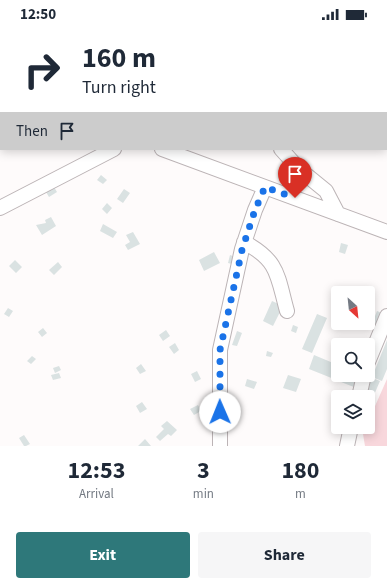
<!DOCTYPE html>
<html lang="en">
<head>
<meta charset="utf-8">
<style>
	:root { --surface:#fff; --page:#f6f6f7; --text:#1f2937; --muted:#747a83; --accent:#2e787a }
	body { margin:0; font-family:"Source Sans 3",sans-serif; background:var(--page); color:var(--text); height:100vh; display:flex; flex-direction:column; font-size:15px; white-space:nowrap }
	* { box-sizing:border-box; margin:0 }
	p { font-size:13px; color:var(--muted) }
	.icon { flex:none; width:22px; height:22px; fill:none; stroke:currentColor; stroke-width:2; stroke-linecap:round; stroke-linejoin:round }
	.map { position:relative; height:418px; overflow:hidden }
	.side { display:flex; flex-direction:column; background:var(--surface); flex:1 }
	.side>* { flex:none }
	.hud { position:absolute; left:0px; top:0px; width:387px; height:122px; box-shadow:0 2px 10px #0003; background:#fff; color:var(--text); overflow:hidden }
	.needle { width:26px; rotate:153deg }
	.tools { position:absolute; left:331px; top:258px; display:grid; gap:8px }
	.tools a { display:grid; place-items:center; width:44px; height:44px; border-radius:4px; background:var(--surface); box-shadow:0 2px 10px #0003; font-size:20px }
	.pin { position:absolute; display:grid; place-items:center; width:34px; height:34px; color:#fff; margin:-41px -17px; border-radius:50% 50% 50% 0; rotate:-45deg; box-shadow:0 0 4px #0007 }
	.pin .icon { rotate:45deg }
	.me { position:absolute; width:44px; margin:-22px; rotate:359deg; stroke-linejoin:round; filter:drop-shadow(0 0 3px #0008) }
	.turn { display:flex; align-items:center; gap:14px; height:84px; padding:0 16px; font-size:18px }
	.turn .icon { width:52px; height:52px; stroke-width:2.5 }
	.turn b { display:block; font-size:28px; line-height:34px }
	.then { display:flex; align-items:center; height:38px; padding:0 16px; background:#0003; gap:8px; font-size:15px }
	.eta { display:flex; justify-content:space-evenly; align-items:center; height:68px; text-align:center }
	.eta b { font-size:24px; font-weight:700; line-height:28px }
	.cta { display:flex; gap:8px; margin-top:auto; padding:8px 16px }
	.cta a { flex:1; height:46px; border-radius:4px; background:var(--accent); color:#fff; font-size:16px; font-weight:700; line-height:46px; text-align:center }
	.cta a+a { background:var(--page); color:var(--text) }
	.status { display:flex; justify-content:space-between; align-items:center; height:28px; padding:0 20px; background:var(--surface); direction:ltr }
	.status svg { height:11px; fill:currentColor }
	.map>svg:first-child { display:block }
	.green { fill:#f8d7dc }
	.building { fill:#dae2e2 }
	.lines { fill:none; stroke-linecap:round; stroke-linejoin:round }
	.minor-casing { stroke:#bcb4b6; stroke-width:16 }
	.minor { stroke:#fff; stroke-width:14 }
	.route { stroke:#1a73e8; stroke-width:7; stroke-dasharray:0 12.6 }
</style>
</head>
<body>
<div class="status"><b>12:50</b><svg viewBox="0 0 49 12"><path d="M0 12V9h3v3zM5 12V6h3v6zM10 12V3h3v9zM15 12V0h3v12zM26 1h20v11H26zM47 4h2v5h-2z"/></svg></div>
<div class="map">
<svg width="387" height="418" viewBox="0 0 387 418">
	<rect width="100%" height="100%" fill="#fefbfb"/>
	<path class="green" d="M387,351V418H365L363,406L366,399H368V394Z"/>
	<path class="building" d="M101,147L107,152L103,156L97,152Z
		M54,159L57,164L49,169L46,164Z
		M124,161L130,165L123,175L117,171Z
		M107,175L112,180L107,186L102,181Z
		M51,189L56,198L42,207L36,197L46,195L45,192Z
		M103,196L117,204L113,210L100,203Z
		M133,204L140,216L128,222L125,217L130,214L126,207Z
		M341,215L348,217L345,226L339,224Z
		M214,224L220,235L204,243L199,232Z
		M230,227L235,229L232,236L228,235Z
		M15,232L22,239L16,245L9,238Z
		M58,234L62,239L54,247L49,242Z
		M338,267V283L332,281Z
		M272,273L283,278L273,298L263,293Z
		M8,280L13,283L9,289L4,286Z
		M377,283L387,287V303L372,296Z
		M317,286L327,290L312,325L302,321Z
		M293,297L298,299L296,305L291,303Z
		M43,300L47,305L42,309L38,304Z
		M166,302L170,308L163,313L159,307Z
		M237,303L242,305L237,318L232,317Z
		M387,312V341L382,353L372,349Z
		M175,315L179,322L174,326L169,319Z
		M267,323L273,325L271,329L266,328Z
		M314,327L338,337L334,351L309,341Z
		M32,328L36,331L31,336L27,333Z
		M141,336L146,343L140,346L136,340Z
		M59,338L61,342L55,345L53,340Z
		M197,343L201,351L195,354L191,346Z
		M59,345L61,350L53,352L51,347Z
		M288,347L301,351L296,364L283,360Z
		M338,347H365L380,353L374,367L336,352Z
		M247,351L257,354L254,361L245,358Z
		M142,374L147,381L140,385L136,378Z
		M198,377L201,383L194,387L190,381Z
		M167,393L177,402L171,408L168,406L160,413L156,409L164,401L161,398Z
		M24,407L30,416L26,418H24L19,410Z
		M145,411L151,418H138Z"/>
	<g class="lines">
		<defs>
			<path id="minor" d="M232,1V0
				M0,62H1
				M162,121L387,204
				M281,121L299,141L326,163L338,186
				M0,180L114,121
				M244,214C279,233 277,247 287,283
				M368,334L387,288
				M359,369L364,347
				M220,418V322L242,221L255,182L265,159
				M347,418L351,399"/>
		</defs>
		<use href="#minor" class="minor-casing"/>
		<use href="#minor" class="minor"/>
	</g>
	<g class="lines">
		<path class="route" d="M220,384V322L242,222L255,182L265,159L295,170"/>
	</g>
</svg>
<div class="tools">
<a><svg class="needle" viewBox="-14 -14 28 28"><path d="M0-13l5 13h-10z" fill="#e53935"/><path d="M0 13l5-13h-10z" fill="#747a83"/></svg></a>
<a><svg class="icon" aria-label="search" viewBox="0 0 24 24"><circle cx="10" cy="10" r="6"/><path d="M15 15l6 6"/></svg></a>
<a><svg class="icon" aria-label="layers" viewBox="0 0 24 24"><path d="M12 4l9 5-9 5-9-5zM3 14l9 5 9-5"/></svg></a>
</div>
<div class="pin" style="left:295px;top:170px;background:#d93025"><svg class="icon" aria-label="arrive" viewBox="0 0 24 24"><path d="M6 21V4h12l-3 4 3 4H6"/></svg></div>
<svg class="me" style="left:220px;top:384px" viewBox="-20 -20 40 40"><circle r="19" fill="#fff"/><path d="M0-13L10 11 0 6-10 11z" fill="#1a73e8"/></svg>
<div class="hud">
<div class="turn"><svg class="icon" aria-label="right" viewBox="0 0 24 24"><path d="M7 20v-9h11M14 6l5 5-5 5"/></svg><div><b>160 m</b>Turn right</div></div>
<div class="then">Then<svg class="icon" aria-label="arrive" viewBox="0 0 24 24"><path d="M6 21V4h12l-3 4 3 4H6"/></svg></div>
</div>
</div>
<section class="side">
<div class="eta">
<div><b>12:53</b><p>Arrival</p></div>
<div><b>3</b><p>min</p></div>
<div><b>180</b><p>m</p></div>
</div>
<div class="cta"><a>Exit</a><a>Share</a></div>
</section>
</body>
</html>
